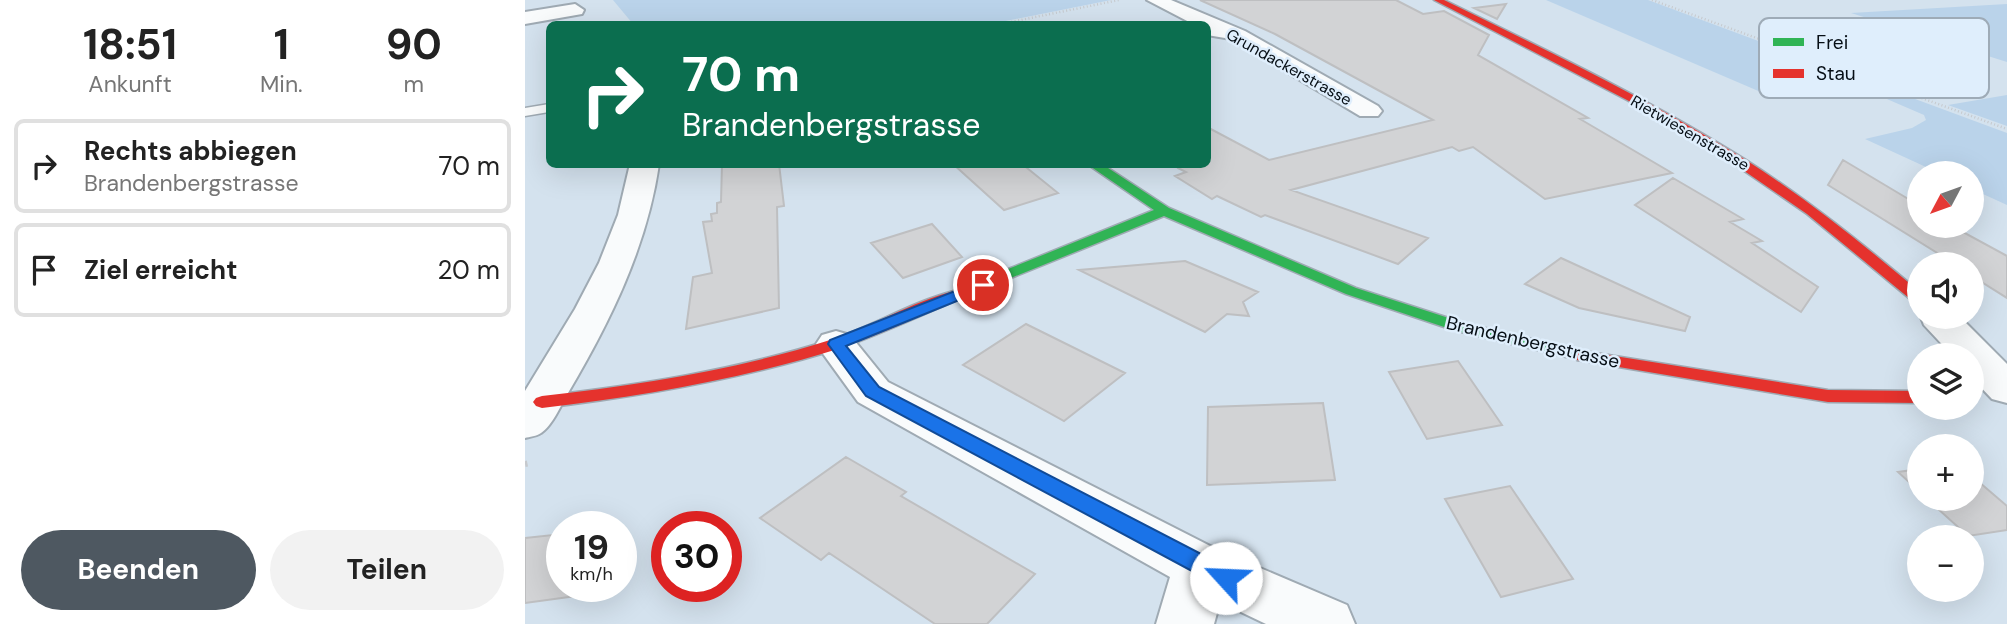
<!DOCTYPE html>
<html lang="de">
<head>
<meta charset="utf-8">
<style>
	:root { --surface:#fff; --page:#f2f2f2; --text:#222; --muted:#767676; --line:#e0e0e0; --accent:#4e5861 }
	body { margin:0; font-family:"DM Sans",sans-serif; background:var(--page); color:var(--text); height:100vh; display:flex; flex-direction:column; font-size:26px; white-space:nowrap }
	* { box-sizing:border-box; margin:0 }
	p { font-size:23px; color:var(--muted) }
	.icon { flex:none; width:38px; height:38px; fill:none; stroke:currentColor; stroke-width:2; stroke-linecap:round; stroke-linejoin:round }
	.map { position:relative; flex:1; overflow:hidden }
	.sheet { display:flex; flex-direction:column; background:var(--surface); width:525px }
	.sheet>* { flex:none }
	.hud { position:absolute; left:21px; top:21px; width:665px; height:147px; border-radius:10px; box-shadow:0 7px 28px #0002; background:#0b6e4f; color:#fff; overflow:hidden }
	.needle { width:46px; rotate:229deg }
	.fabs { position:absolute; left:1382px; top:161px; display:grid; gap:14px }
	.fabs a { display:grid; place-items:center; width:77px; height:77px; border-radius:50%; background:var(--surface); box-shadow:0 7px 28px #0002; font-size:35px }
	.speed { position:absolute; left:21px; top:511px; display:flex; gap:14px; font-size:35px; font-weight:700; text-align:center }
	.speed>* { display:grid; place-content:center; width:91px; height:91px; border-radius:50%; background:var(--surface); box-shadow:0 7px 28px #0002; line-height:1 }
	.speed small { font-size:18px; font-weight:400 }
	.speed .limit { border:10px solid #d22; background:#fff; color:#111 }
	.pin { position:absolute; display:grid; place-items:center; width:60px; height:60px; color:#fff; margin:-30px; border:4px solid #fff; border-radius:50%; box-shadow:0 2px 7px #0007 }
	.me { position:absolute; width:77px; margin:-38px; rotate:295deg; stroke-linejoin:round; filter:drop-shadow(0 0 5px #0008) }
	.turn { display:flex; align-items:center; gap:24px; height:147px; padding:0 21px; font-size:32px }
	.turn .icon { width:91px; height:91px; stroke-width:2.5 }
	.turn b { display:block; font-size:49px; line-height:60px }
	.eta { display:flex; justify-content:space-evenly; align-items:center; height:119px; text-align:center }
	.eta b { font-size:42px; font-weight:700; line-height:49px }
	.cta { display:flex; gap:14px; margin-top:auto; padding:14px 21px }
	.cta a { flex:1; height:80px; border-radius:42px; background:var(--accent); color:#fff; font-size:28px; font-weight:700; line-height:80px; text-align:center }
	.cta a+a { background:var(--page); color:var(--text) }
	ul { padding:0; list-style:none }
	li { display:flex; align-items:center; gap:21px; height:94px; margin:0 14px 10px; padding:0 7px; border:4px solid var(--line); border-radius:10px }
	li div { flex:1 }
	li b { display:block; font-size:26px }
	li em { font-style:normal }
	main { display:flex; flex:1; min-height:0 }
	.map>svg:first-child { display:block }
	.green { fill:#bad3ea }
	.building { fill:#d2d3d5; stroke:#bebfc1; stroke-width:2 }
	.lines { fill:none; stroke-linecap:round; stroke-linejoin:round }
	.lane-casing { stroke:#9faab3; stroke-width:3 }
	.street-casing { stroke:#9faab3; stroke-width:4 }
	.fast-casing { stroke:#9faab3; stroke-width:3 }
	.jam-casing { stroke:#9faab3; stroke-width:3 }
	.path-far1 { stroke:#c6c9cd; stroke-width:2.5; stroke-dasharray:1 2.5; stroke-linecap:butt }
	.path { stroke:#c6c9cd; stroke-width:6; stroke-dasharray:2.5 7; stroke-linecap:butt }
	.lane { fill:#f9fbfc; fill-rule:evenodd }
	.street { fill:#f9fbfc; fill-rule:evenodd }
	.fast { fill:#30b455; fill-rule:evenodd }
	.jam { fill:#e5322d; fill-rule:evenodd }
	.route { fill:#1a73e8; stroke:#114b97; stroke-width:2 }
	.labels { text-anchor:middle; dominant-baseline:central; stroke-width:5; stroke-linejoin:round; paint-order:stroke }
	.far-street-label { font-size:16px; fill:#060e15; stroke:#dfeefc }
	.street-label { font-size:19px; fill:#060e15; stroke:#dfeefc }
	.key { fill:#dfeefc; stroke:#9eabb7; stroke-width:2 }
	.key-label { font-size:19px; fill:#060e15 }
</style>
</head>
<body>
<main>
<section class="sheet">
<div class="eta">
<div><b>18:51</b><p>Ankunft</p></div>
<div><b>1</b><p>Min.</p></div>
<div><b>90</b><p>m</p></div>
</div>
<ul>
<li><svg class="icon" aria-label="right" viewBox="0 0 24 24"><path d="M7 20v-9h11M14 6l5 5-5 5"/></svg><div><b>Rechts abbiegen</b><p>Brandenbergstrasse</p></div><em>70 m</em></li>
<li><svg class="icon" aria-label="arrive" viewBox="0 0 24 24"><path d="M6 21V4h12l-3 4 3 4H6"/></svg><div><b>Ziel erreicht</b></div><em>20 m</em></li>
</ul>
<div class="cta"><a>Beenden</a><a>Teilen</a></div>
</section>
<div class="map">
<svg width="1482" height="624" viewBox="0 0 1482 624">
	<rect width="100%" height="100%" fill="#d4e2ee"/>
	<path class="green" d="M88,0H586L466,24H108Z
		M1021,0H1123L1482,133V205L1447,189V173H1414L1340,139L1387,128L1401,120L1399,115L1327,84L1252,99Z
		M1482,4V62L1326,13Z
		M1482,95V126L1423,105Z"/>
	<path class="building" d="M675,0H871L898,14L919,11L964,35L953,55L1063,118L1055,119L1147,173L1020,199L948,147L934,151L927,147L766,190L903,238L873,264L740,215L736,217L692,196L687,199L650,176L661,172L653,168L655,164H682V127L744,160L908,120L750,34Z
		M981,4L972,19L949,8Z
		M1318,160L1395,206V226H1427L1482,256V298L1447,276V264H1430L1303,185Z
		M197,164H254L259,206L252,207L254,308L161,329L168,277L187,273L178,222L187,221L186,214L192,213V203L196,202Z
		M428,164H497L533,193L479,210Z
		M1148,178L1218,219L1205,222L1237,241L1227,243L1293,287L1276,312L1110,205Z
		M407,224L437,257L378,278L346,243Z
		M1036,258L1165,317L1160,331L1054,308L1000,284Z
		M660,261L733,292L718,302L724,316L702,314L680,332L554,270Z
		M501,324L600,373L539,421L438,365Z
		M933,361L977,425L902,439L864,372Z
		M798,403L810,480L682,485L683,407Z
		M321,457L381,492L376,496L510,574L462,624H410L304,553L296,560L235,518Z
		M1395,469V492L1373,472Z
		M1447,476L1482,506V530L1443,536L1402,499H1447Z
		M985,486L1048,579L976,597L920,499Z
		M37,534V586H77L73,593L0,603V538Z"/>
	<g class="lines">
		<defs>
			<path id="lane" d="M24,104V112L0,116V108Z"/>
			<path id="street" d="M622,0H646L720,31L853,106L857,111L853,116H835L706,39L682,35V24H668Z
				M50,4L59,10L57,14L0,24V12Z
				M105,164H134C122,247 85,322 43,393C36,405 27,426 16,433C12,436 4,437 0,438V391L50,309L74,263L93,215Z
				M1395,315L1435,317L1482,364V403L1467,399L1447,378V355H1427L1399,325Z
				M311,331L325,335L363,382L695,551L822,605L830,624H741L695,602L689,624H631L645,577L333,402L291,344L297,335Z"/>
			<path id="fast" d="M562,164H577L644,208L831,288L939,323L1058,351L1066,356L1058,361L928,330L821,294L639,216L434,299H424L421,296L424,293L629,210Z"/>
			<path id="jam" d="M909,0H919C1021,50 1124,99 1221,160C1282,199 1339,245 1395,292V305L1390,303L1282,214L1177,142L1102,100Z
				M429,291L434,293L437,296L434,299C395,316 356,334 316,348C218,379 118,396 17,408L11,406L8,402L11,398L17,396C114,385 211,370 305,340C347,327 386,302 429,291Z
				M1058,351L1303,390L1395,391V403L1303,402L1052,360L1050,356L1052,352Z"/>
		</defs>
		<use href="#lane" class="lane-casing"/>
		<use href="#street" class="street-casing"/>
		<use href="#fast" class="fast-casing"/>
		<use href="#jam" class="jam-casing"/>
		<path class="path-far1" d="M1127,0L1482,129
			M476,24L594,0"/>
		<path class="path" d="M0,464L5,463"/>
		<use href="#lane" class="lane"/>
		<use href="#street" class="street"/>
		<use href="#fast" class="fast"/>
		<use href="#jam" class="jam"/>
	</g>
	<path class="route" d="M458,280L466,285L464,288L321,346L354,387L709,571L712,578L709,585L701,588L693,585L341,396L303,344L305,340Z"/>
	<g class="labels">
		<g class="far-street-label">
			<text transform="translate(764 67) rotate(29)">Grundackerstrasse</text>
			<text transform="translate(1165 133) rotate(30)">Rietwiesenstrasse</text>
		</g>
		<g class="street-label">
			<text transform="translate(1008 342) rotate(13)">Brandenbergstrasse</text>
		</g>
	</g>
	<rect x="1234" y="18" width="230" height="80" rx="10" class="key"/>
	<rect x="1248" y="38" width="31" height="8" fill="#30b455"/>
	<rect x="1248" y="69" width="31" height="9" fill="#e5322d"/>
	<g class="key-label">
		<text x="1291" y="49">Frei</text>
		<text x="1291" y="80">Stau</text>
	</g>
</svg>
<div class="fabs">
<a><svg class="needle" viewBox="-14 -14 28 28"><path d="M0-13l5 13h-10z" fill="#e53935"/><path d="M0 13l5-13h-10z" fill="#767676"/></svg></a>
<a><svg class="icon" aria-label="sound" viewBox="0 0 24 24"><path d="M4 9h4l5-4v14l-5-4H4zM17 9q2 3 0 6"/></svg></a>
<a><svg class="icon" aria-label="layers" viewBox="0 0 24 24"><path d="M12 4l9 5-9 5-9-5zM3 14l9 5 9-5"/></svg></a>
<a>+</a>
<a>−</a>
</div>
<div class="speed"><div>19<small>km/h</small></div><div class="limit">30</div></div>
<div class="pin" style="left:458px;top:285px;background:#d93025"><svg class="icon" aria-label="arrive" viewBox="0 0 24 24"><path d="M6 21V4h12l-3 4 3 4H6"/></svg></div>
<svg class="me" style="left:701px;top:578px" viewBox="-20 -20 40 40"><circle r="19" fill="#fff"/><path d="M0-13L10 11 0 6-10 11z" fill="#1a73e8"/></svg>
<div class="hud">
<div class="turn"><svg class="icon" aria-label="right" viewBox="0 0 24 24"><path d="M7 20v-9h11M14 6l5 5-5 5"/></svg><div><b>70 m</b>Brandenbergstrasse</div></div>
</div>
</div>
</main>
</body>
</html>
